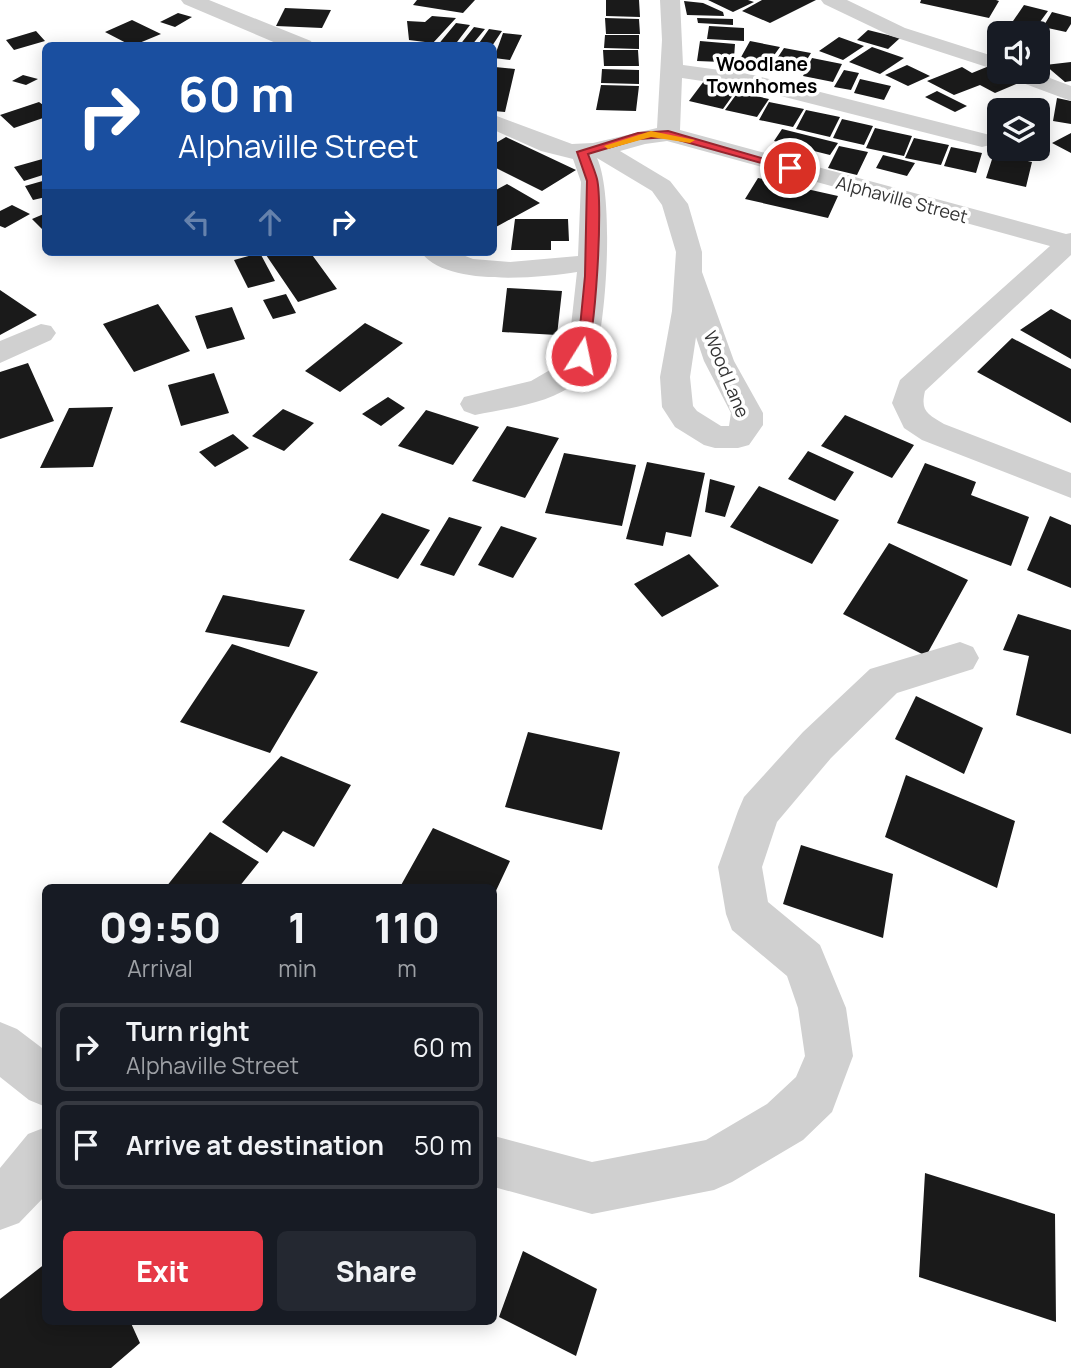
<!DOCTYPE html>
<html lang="en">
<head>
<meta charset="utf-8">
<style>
	:root { --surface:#171b24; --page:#242831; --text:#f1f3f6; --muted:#9ea1a6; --line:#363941; --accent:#e63946 }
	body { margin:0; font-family:Manrope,sans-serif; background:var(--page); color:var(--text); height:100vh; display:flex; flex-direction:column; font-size:26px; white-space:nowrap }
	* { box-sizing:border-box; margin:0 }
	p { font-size:23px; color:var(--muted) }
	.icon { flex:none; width:38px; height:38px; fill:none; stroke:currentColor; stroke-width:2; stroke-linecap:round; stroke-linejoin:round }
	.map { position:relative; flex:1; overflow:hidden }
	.sheet { position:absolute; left:42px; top:884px; width:455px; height:441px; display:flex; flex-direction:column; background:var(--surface); border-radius:10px; box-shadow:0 4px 18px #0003 }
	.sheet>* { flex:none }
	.hud { position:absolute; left:42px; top:42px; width:455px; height:214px; border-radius:10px; box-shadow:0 4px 18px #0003; background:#1a4fa0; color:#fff; overflow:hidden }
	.fabs { position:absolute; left:987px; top:21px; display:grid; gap:14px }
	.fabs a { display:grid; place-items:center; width:63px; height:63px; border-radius:10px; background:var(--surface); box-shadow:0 4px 18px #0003; font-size:35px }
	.pin { position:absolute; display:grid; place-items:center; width:60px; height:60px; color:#fff; margin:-30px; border:4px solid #fff; border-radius:50%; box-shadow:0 2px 7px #0007 }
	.me { position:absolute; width:77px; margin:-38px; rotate:10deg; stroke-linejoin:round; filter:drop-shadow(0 0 5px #0008) }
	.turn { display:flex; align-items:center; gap:24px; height:147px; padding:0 21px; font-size:32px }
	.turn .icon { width:91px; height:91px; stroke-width:2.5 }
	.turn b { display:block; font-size:49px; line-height:60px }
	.lanes { display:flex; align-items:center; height:66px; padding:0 21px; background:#0003; justify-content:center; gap:35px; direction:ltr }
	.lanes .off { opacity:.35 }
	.eta { display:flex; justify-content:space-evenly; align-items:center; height:119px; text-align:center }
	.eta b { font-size:42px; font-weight:800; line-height:49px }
	.cta { display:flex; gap:14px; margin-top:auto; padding:14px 21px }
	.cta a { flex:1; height:80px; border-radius:10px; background:var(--accent); color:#fff; font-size:28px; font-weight:800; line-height:80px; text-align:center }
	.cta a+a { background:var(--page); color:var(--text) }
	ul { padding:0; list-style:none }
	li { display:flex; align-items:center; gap:21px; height:88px; margin:0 14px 10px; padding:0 7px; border:4px solid var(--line); border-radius:10px }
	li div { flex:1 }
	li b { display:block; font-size:26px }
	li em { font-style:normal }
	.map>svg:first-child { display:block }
	.building { fill:#1a1a1a }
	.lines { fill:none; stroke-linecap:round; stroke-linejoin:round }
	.minor { fill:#d0d0d0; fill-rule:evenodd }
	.route { fill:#e63946; stroke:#96252e; stroke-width:2 }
	.slow { fill:#f59e0b }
	.labels { text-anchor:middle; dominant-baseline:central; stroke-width:7; stroke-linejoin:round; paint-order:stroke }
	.far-street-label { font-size:18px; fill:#333; stroke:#fff }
	.far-neighbourhood-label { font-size:19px; font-weight:bold; fill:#000; stroke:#fff }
</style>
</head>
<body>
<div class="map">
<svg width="1071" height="1368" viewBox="0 0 1071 1368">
	<rect width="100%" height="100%" fill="#fff"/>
	<path class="building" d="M417,0H475L463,13L413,5Z
		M606,0H639L640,17L606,16Z
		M708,0H748L754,2L733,12Z
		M762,0H816L770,23L742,11Z
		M921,0H996L999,1L989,18L920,3Z
		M684,1L703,3L723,12L724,16L687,15Z
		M1024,5L1048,11L1037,26L1013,21Z
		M285,8L331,10L322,28L276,26Z
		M1052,12L1071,17V24L1066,32L1043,27Z
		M178,13L192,17L175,27L160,22Z
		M432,16L456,18L433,43L409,40L407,21L425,22Z
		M605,18L639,19L640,34H606Z
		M697,18L733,19V25L698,23Z
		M132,20L161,34L132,46L105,32Z
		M456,23L470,25L454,46H437Z
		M709,26L744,28V41L707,39Z
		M474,27L485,29L471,46H459Z
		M489,29L502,31L492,46H477Z
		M868,30L900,38L888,49L857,40Z
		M36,31L45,41L14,50L6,40Z
		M503,33L522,35L510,60L494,58Z
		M605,35H639V49L604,48Z
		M839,37L864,46L843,60L819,51Z
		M700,41L735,44L734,58L722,57V62L697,61Z
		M750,41L780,47L767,65L740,59Z
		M872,47L904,58L880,74L849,62Z
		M784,48L811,53L800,71L772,66Z
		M603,50H638L639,66H604Z
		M812,58L842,64L833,82L803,76Z
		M1071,62V81L1065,82L1045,65Z
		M994,64L999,67V72H1009L1026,80L995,93L980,85L954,95L927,81L962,67L972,73Z
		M907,65L930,76L908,86L885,75Z
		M495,67L515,69L505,112L494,111Z
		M602,69L639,70V84L601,83Z
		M844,70L859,73L851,90L834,87Z
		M23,75L38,79L26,85L12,81Z
		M860,79L891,86L884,100L854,93Z
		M704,81L738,88L723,109L689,101Z
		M601,85L639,86L636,111L596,110Z
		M937,91L967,106L955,112L925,97Z
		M738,92L769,99L757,117L725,110Z
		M1057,98L1071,101V124L1053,121Z
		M39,102L46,107V117L14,128L0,115Z
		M769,102L804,109L793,127L759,120Z
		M806,110L840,117L830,137L796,129Z
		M842,119L873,126L864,145L833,138Z
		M875,128L912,136L904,156L866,148Z
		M782,129L838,143L830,155L774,141Z
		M1071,133V153L1052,143Z
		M506,137L576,170L542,191L494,167V144Z
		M914,138L949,145L941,165L905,158Z
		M839,146L868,152L857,175L828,168Z
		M951,147L982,153L976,173L944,166Z
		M994,153L1032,162L1026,187L986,178Z
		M883,155L915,163L907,176L876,168Z
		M46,158V174L24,181L14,167Z
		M758,178L838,196L828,218L745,199Z
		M46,180V197L33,200L25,186Z
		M507,184L540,203L496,227L494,191Z
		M12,205L30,214L5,228L0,226V211Z
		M46,213V233L32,219Z
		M515,219H568L569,241H551V250H511Z
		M264,252H310L337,289L298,302Z
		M260,253L275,281L248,288L234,260Z
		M507,288L562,291L557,335L502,332Z
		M0,290L37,315L0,335Z
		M286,294L296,313L273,319L263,300Z
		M158,304L190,351L134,372L103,324Z
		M232,307L245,339L207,349L195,316Z
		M1051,309L1071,320V359L1020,330Z
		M365,323L403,343L340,392L305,371Z
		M1012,338L1071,369V423L977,372Z
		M28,363L54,421L0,439V372Z
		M214,373L229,413L181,426L168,385Z
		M388,397L405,408L381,426L362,414Z
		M113,407L93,467L40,468L69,408Z
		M283,409L314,423L284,451L252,436Z
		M426,410L479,427L453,465L398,446Z
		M845,415L914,445L892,478L821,446Z
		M507,426L559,438L525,498L472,481Z
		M233,434L249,448L215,467L199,452Z
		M808,451L854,472L835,501L788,479Z
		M564,453L636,465L622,526L545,513Z
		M647,462L705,473L691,537L666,532L663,546L626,539Z
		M925,463L976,482L971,495L1029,517L1011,566L897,523Z
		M710,479L735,486L725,517L705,512Z
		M759,486L839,520L812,564L730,527Z
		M382,513L430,530L398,579L349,560Z
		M1050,516L1071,525V588L1027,570Z
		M449,517L482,527L454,576L420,565Z
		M501,526L537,538L513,578L478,565Z
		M889,543L968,580L926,656L843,614Z
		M689,554L719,586L662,617L634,584Z
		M223,595L305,610L289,647L205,632Z
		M1018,614L1071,630V734L1016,715L1029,656L1003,650Z
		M232,644L318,672L270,753L180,722Z
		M916,696L983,728L964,774L895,739Z
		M528,732L620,752L602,830L505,807Z
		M281,756L351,785L314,847L283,831L267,853L222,822Z
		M906,775L1015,821L997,888L885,837Z
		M433,828L510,861L494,895V887H400Z
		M210,832L259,862L239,887H166Z
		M801,845L893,874L883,938L783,904Z
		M925,1173L1055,1214L1056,1322L919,1277Z
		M523,1251L597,1289L576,1356L499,1317Z
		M46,1263V1321H130L140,1343L111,1368H0V1299Z"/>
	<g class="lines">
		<path class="minor" d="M181,0H209L311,41L313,46H283L184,4Z
			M660,0H680L683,65L749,74L990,135L994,140L990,145L982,147L749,88L682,78L680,130L1066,234L1071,233V255L925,391C920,412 928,414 944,424L1071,473V498L922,440L904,428L892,403L900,380L1050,246L667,141L645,144L620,151L670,181L688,204L702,252V272L734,361L763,413V425L749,445L738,448H715L704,445L675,427L662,407L660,377L672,311L676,252L662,205L652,191L597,158C614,194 607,316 595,356C591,366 585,375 577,382C550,404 508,408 475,415L464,411L460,404L464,397L531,381L562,363L570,335L577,272C540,278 445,287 421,252H455L473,259L510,262L578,256L581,182L573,159L541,151L494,130V115L572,144L593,143L657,128L662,40ZM696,337L704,361L731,413L729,426H721L697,411L693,406L690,377Z
			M821,0H847L905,28L999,58V71L891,36L824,4Z
			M1004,72H1034L1071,86V101L1007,77Z
			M41,324L51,326L56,333L51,340L0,363V341Z
			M960,642L973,647L979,658L973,669L897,693L831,758L777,822L762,867L768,902L820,945L846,1008L853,1056L832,1112L803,1140L732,1182L714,1190L592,1214L494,1187V1136L592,1162L706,1140L767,1104L796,1077L805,1056L798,1008L787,976L732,930L726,914L718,867L738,811L744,797L803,732L870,669Z
			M0,1022L17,1029L46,1051V1107L29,1100L0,1077Z
			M46,1127V1195L19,1223L0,1230V1168L28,1134Z"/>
	</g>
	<path class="route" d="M668,131L796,168L790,171L668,137L638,139L588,154C591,162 595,171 597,179C603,204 596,336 585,358H577L585,276L587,181L577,152L638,133Z"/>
	<path class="slow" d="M651,131L695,140L690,143L651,137L608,149L604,146Z"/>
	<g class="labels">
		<g class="far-street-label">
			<text transform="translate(902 199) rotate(15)">Alphaville Street</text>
			<text transform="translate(727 374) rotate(68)">Wood Lane</text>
		</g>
		<g class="far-neighbourhood-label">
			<text x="762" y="64">Woodlane<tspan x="762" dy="22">Townhomes</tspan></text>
		</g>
	</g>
</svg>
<div class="fabs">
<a><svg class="icon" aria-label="sound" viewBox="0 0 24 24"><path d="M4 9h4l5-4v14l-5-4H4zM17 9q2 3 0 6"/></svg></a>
<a><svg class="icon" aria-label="layers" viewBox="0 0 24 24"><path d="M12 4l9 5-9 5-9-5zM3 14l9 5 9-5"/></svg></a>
</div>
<div class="pin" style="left:790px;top:168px;background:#d93025"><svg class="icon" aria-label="arrive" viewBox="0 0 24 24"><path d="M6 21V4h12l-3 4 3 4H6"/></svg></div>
<svg class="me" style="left:581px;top:356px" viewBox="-20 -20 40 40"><circle r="17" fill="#e63946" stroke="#fff" stroke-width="3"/><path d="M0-11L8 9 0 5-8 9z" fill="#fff"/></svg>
<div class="hud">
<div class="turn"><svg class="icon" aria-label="right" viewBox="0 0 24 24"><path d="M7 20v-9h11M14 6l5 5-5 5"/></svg><div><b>60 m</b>Alphaville Street</div></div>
<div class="lanes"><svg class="icon off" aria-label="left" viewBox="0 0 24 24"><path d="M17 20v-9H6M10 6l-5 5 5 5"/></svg><svg class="icon off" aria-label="ahead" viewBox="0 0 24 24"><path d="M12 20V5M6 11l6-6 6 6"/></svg><svg class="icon" aria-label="right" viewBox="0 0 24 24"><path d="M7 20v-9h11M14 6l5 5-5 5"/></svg></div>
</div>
<section class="sheet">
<div class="eta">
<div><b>09:50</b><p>Arrival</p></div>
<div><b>1</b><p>min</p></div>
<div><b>110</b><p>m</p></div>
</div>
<ul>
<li><svg class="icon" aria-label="right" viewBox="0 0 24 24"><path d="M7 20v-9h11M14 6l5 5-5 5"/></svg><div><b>Turn right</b><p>Alphaville Street</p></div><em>60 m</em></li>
<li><svg class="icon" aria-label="arrive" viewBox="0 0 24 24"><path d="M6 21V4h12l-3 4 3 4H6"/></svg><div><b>Arrive at destination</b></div><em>50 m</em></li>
</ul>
<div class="cta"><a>Exit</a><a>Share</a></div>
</section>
</div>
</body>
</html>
